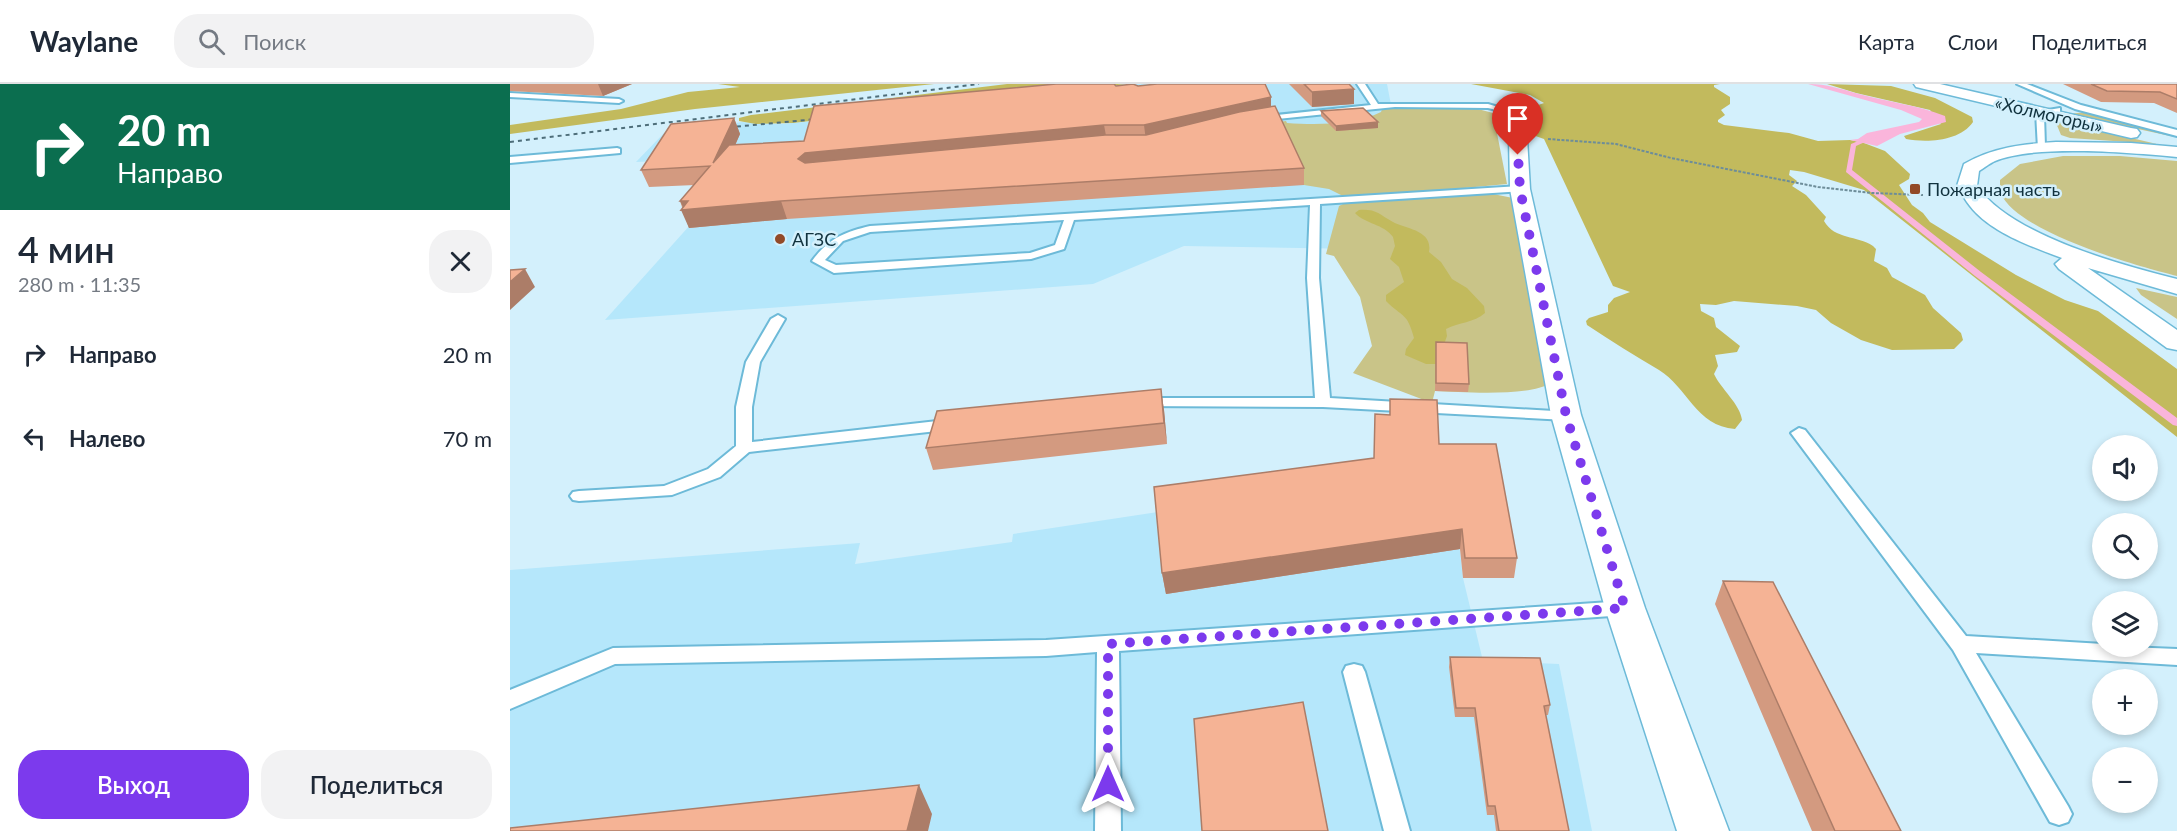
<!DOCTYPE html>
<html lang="ru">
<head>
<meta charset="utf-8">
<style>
	:root { --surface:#fff; --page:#f2f2f3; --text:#1f2937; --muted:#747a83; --line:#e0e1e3; --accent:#7c3aed }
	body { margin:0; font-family:Lato,sans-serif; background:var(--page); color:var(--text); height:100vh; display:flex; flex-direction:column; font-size:22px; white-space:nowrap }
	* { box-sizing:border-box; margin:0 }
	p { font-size:20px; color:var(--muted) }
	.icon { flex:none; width:33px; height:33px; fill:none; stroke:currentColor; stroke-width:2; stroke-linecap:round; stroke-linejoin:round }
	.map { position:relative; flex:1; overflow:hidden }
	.side { display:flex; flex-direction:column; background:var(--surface); width:510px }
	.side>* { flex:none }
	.banner { background:#0b6e4f; color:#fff; overflow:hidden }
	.buttons { position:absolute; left:1582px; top:351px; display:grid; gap:12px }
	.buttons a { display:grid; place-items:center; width:66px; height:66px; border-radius:50%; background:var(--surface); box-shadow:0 3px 9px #0003; font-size:30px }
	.pin { position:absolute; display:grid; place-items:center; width:51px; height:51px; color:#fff; margin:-62px -26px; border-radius:50% 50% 50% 0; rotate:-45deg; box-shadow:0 0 6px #0007 }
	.pin .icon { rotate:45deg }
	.me { position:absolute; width:66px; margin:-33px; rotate:0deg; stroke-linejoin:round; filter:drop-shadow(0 0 4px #0008) }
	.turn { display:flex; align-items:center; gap:21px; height:126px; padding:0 18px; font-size:27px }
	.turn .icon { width:78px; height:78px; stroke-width:2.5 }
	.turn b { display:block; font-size:42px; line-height:51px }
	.round { display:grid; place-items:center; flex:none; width:63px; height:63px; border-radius:24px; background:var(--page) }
	.summary { display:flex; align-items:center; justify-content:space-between; height:102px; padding:0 18px }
	h1 { font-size:36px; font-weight:600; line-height:45px }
	.cta { display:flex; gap:12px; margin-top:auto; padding:12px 18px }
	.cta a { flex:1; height:69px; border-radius:24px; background:var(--accent); color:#fff; font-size:24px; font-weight:600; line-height:69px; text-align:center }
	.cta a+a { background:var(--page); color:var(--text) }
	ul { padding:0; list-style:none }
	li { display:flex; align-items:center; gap:18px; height:84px; padding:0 18px }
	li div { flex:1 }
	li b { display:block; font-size:22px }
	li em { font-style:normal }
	header { display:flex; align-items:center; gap:36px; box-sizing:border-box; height:84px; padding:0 30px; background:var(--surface); border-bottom:2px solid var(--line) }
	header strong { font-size:28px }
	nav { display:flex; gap:33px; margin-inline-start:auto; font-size:21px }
	.search { width:420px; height:54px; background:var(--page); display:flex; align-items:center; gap:15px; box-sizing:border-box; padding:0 21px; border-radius:24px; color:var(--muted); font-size:22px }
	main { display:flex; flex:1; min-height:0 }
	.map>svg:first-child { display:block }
	.built { fill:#b5e7fb }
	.green { fill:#c9c488 }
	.forest { fill:#c2ba5d }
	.water { fill:#fab5db }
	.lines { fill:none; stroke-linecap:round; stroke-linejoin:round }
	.stream { fill:#fab5db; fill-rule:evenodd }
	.lane-casing { stroke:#6dbad8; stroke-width:4 }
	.street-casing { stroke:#6dbad8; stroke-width:3 }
	.primary-casing { stroke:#6dbad8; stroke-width:3 }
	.path { stroke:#6d8d99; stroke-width:2; stroke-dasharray:3 1.5; stroke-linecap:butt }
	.lane { fill:#fff; fill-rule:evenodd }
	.street { fill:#fff; fill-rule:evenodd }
	.primary { fill:#fff; fill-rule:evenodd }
	.rail { stroke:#4e6e7a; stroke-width:2; stroke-dasharray:4 4; stroke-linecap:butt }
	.wall { fill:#d39a80 }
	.shaded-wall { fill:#ac7d68 }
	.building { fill:#f5b395; stroke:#ac7d68; stroke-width:1.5 }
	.route { stroke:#7c3aed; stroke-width:10; stroke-dasharray:0 18 }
	.poi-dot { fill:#924a28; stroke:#d3f0fc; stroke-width:2 }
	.labels { text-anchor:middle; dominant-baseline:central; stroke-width:5; stroke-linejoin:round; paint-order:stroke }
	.far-street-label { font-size:18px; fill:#11323e; stroke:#d3f0fc }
	.far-poi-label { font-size:18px; fill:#11323e; stroke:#d3f0fc; text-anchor:start }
</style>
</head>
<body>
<header>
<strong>Waylane</strong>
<div class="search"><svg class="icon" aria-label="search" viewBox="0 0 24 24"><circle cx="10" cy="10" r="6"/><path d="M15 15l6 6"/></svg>Поиск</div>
<nav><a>Карта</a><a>Слои</a><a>Поделиться</a></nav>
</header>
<main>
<section class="side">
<div class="banner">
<div class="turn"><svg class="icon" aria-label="right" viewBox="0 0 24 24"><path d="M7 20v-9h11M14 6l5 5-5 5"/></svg><div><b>20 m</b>Направо</div></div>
</div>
<div class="summary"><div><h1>4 мин</h1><p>280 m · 11:35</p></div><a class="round"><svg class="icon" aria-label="close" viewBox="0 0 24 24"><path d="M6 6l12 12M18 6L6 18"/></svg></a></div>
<ul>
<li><svg class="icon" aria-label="right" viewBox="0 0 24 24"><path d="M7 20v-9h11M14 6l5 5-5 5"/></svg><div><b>Направо</b></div><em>20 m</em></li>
<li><svg class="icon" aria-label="left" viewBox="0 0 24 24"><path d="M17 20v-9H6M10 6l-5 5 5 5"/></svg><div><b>Налево</b></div><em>70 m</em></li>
</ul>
<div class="cta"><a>Выход</a><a>Поделиться</a></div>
</section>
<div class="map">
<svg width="1667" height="747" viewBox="0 0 1667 747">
	<rect width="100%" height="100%" fill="#d3f0fc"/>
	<path class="built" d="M616,0H877L909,166L674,162L583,200L95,236L241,73L126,78L154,49L232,38L270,40L295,38Z
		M941,389L953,494L973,577L1049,580L1082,747H0V486L350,459L345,480L502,458L503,450L661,426Z"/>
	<path class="green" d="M873,23L964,24L983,29L997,100L911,108L833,112L819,105L794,101L768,38L776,37L777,39C807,41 845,41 871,28Z
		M1577,28L1665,53L1558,30Z
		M1548,37L1647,60L1560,54L1551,51L1546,39Z
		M1553,72H1610L1667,77V192C1627,182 1509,149 1491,110C1490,106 1490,101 1490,96L1510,80Z
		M983,110L1003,114L1041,299C1018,313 953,308 925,307L922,319L843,289L862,262L850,213L824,172L816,170L829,122L835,119Z
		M1626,204L1667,213V235L1631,211Z"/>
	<path class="forest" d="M208,0H424L185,25L0,50V41L111,25L178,8L230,3Z
		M497,0H616L283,39L246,40L229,37V34L241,31Z
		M961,0H1210L1204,1V3L1220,13V20L1211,26L1215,31L1208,36V38L1214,41L1279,49L1308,57L1340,56L1354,59L1375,67L1400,90L1399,95L1389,101L1402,121L1413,129L1420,138L1506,191L1555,216L1588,227L1667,285V353L1354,106L1294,88L1280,86L1279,91L1287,97L1282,102L1296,111L1316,133L1314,137C1325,156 1347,151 1363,162L1366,165L1364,177L1377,184L1382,193L1415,211L1423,224L1451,249L1453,256L1444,265L1382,266L1351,256L1321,239L1306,226L1287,222L1224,217L1206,221L1190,220L1191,227L1204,234L1206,243L1230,262L1227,268L1205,271L1208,282L1204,290C1211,305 1230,320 1232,336L1225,345C1186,342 1177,303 1149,286C1125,272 1101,257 1077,241L1076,237L1079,234L1098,228V221L1104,214L1120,208L1103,202L1034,55L1017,49L1013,38L1014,26L1034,19L1020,11Z
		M1317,0L1381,2L1425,14L1462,33L1463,38C1450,57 1418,59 1396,55L1394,52L1431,40L1420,26L1346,9Z
		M849,126C867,125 868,130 883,138C896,145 923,146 919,168L931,178L942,195L957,204L974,222L975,229C964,239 949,238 936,245L937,252L932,266L934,280H916L895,271L896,265L904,254C897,228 893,234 876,217V211L894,198L889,183L880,175L885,162L883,153C874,140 855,140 845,129Z"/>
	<path class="water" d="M1298,0C1317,0 1331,5 1349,10C1378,18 1407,21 1435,32L1436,38L1390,50L1367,62L1340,56L1348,55L1357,49L1409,38L1412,35L1391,26Z"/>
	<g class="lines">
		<path class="stream" d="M1363,51L1368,52L1346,62L1342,86L1471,188L1667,334V342L1663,341L1465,192L1336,88L1341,60Z"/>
		<defs>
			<path id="lane" d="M847,0H855L868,20H978L995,25L991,27L978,24L885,23L747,37L743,35L747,33L861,21Z
				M1507,0H1517L1571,21L1667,46V52L1565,25Z
				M0,9L109,15L113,17L109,19L0,13Z
				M1550,24V28L1534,30L1535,63L1528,65L1526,28Z
				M107,64L110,65V69L0,79V73Z
				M1010,102L1015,105L1014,107L810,120L809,194L820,314L1061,328L1064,331L1061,334L1056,336L813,323L626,322L623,319L626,316L631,314H805L797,194L800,121L564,136L554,165L521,175L324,189L302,177C318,155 334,148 360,142ZM554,136L545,161L520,169L326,181L315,176L333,157L360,148Z
				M268,231L275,235L250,278L242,323V358L445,335L453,340L445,345L239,368L210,393L162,411L69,417L63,416L60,412L63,408L69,407L154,402L198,385L226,362V323L236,278L261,235Z
				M1289,344L1295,346L1456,552L1593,560V562L1667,565V581L1466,569L1558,722L1562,730L1558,738L1549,741L1540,738L1443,566L1281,349Z
				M1115,517L1122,519L1125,524L1122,529L1115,531L609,567L611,747H585L587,568L536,572L105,580L0,625V606L103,564L536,556Z
				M844,580L852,582L855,588L900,747H874L833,588L836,582Z"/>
			<path id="street" d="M991,20L1011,32L1017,54L1020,105L1071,331L1135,524L1219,747H1167L1095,524L1041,331L1000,105L999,54L995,34L983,25Z"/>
			<path id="primary" d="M1404,0H1430L1621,44L1627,45L1630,49L1627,53L1621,54L1406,3Z
				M1546,58L1621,59L1667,63V73C1623,69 1525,60 1485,77C1480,79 1474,84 1469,87L1467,102C1500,151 1611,181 1667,195V210L1578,184L1667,246V266L1657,264L1549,185L1545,180L1552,174C1522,163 1480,148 1460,122C1455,116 1451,108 1447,102L1454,80C1483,63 1513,60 1546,58Z"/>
		</defs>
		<use href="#lane" class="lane-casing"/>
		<use href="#street" class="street-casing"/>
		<use href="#primary" class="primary-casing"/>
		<path class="path" d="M1038,55L1106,60L1161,74L1308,103L1362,109L1413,111"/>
		<use href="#lane" class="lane"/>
		<use href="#street" class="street"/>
		<use href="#primary" class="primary"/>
		<path class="rail" d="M211,44L318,34
			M0,58L469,0"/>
	</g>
	<path class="wall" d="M0,0H122L93,12L0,7Z
		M779,0H839L844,20L802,23Z
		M1553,0H1667V29L1644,19L1591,18Z
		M606,2H628L761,23L794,84V101L277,135L179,144L170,117L185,101L139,103L131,86L224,34L230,50L225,61L294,57Z
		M811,27L868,38V44L826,47L811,32Z
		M926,258L959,300L958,308L925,307Z
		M654,326L657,360L423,386L416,364Z
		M929,360L1007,474L1004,494H953L950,465L656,510L652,489L864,374Z
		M1213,497L1391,747H1302L1205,520Z
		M940,573L1040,621L1038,631H1035L1059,747H986L984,731H977L964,633H945L939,583Z"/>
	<path class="shaded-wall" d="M88,0H122L93,12Z
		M844,5V20L802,23V8Z
		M761,13V28L636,57L634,41Z
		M224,34L230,50L210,96L203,79Z
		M868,38V44L826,47V42Z
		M594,41L597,57L301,86L288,75L295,69Z
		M170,117H271L277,135L179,144L171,126L174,125Z
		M15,185L25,203L0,226V198Z
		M651,305L654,326L657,360L654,339Z
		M952,445L950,465L656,510L652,489Z
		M409,701L422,730L418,747H397Z"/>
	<path class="building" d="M546,0H604L606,2L623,0L628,2L647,0H755L761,13L634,41H594L295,69L288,75L295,79L595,51H636L729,28L765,22L794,84L271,117L171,126L178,117H170L200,82L131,86L161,40L224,34L203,79L219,61L294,57L304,22Z
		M794,0H839L844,5L802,8Z
		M1581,0H1667V15L1650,8L1597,7Z
		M853,24L868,38L826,42L811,27Z
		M15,185L0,198V186Z
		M926,258L957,259L959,300L926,299Z
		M651,305L654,339L416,364L427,327Z
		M880,315L927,316L929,360H986L1007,474H955L952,445L652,489L644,403L864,374L865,330L880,331Z
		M1213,497L1263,498L1391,747H1325Z
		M940,573L1030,574L1040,621L1034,622L1059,747H989L985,722H978L965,624H946Z
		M793,618L818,747H692L684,635Z
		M409,701L397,747H0V744Z"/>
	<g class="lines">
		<path class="route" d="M598,700V560L1115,524L1056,331L1010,105L1008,71"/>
	</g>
	<g class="poi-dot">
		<rect x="1399" y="99" width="12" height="12" rx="3"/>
		<circle cx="270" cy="155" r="6"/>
	</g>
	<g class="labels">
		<g class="far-street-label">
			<text transform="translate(1539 30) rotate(13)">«Холмогоры»</text>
		</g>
		<g class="far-poi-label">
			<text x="1417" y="105">Пожарная часть</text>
			<text x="282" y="155">АГЗС</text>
		</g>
	</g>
</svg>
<div class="buttons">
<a><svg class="icon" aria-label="sound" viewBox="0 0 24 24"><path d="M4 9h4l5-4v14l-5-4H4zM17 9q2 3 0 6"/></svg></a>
<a><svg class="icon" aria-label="search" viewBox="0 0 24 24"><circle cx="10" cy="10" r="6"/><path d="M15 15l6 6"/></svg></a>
<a><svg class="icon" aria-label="layers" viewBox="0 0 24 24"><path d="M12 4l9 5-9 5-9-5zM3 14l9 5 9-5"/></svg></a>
<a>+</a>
<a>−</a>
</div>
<div class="pin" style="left:1008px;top:71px;background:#d93025"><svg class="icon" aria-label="arrive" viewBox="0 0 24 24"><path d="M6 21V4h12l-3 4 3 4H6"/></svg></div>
<svg class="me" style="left:598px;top:700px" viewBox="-20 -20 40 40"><path d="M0-17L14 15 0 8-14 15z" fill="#7c3aed" stroke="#fff" stroke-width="4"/></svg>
</div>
</main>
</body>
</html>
